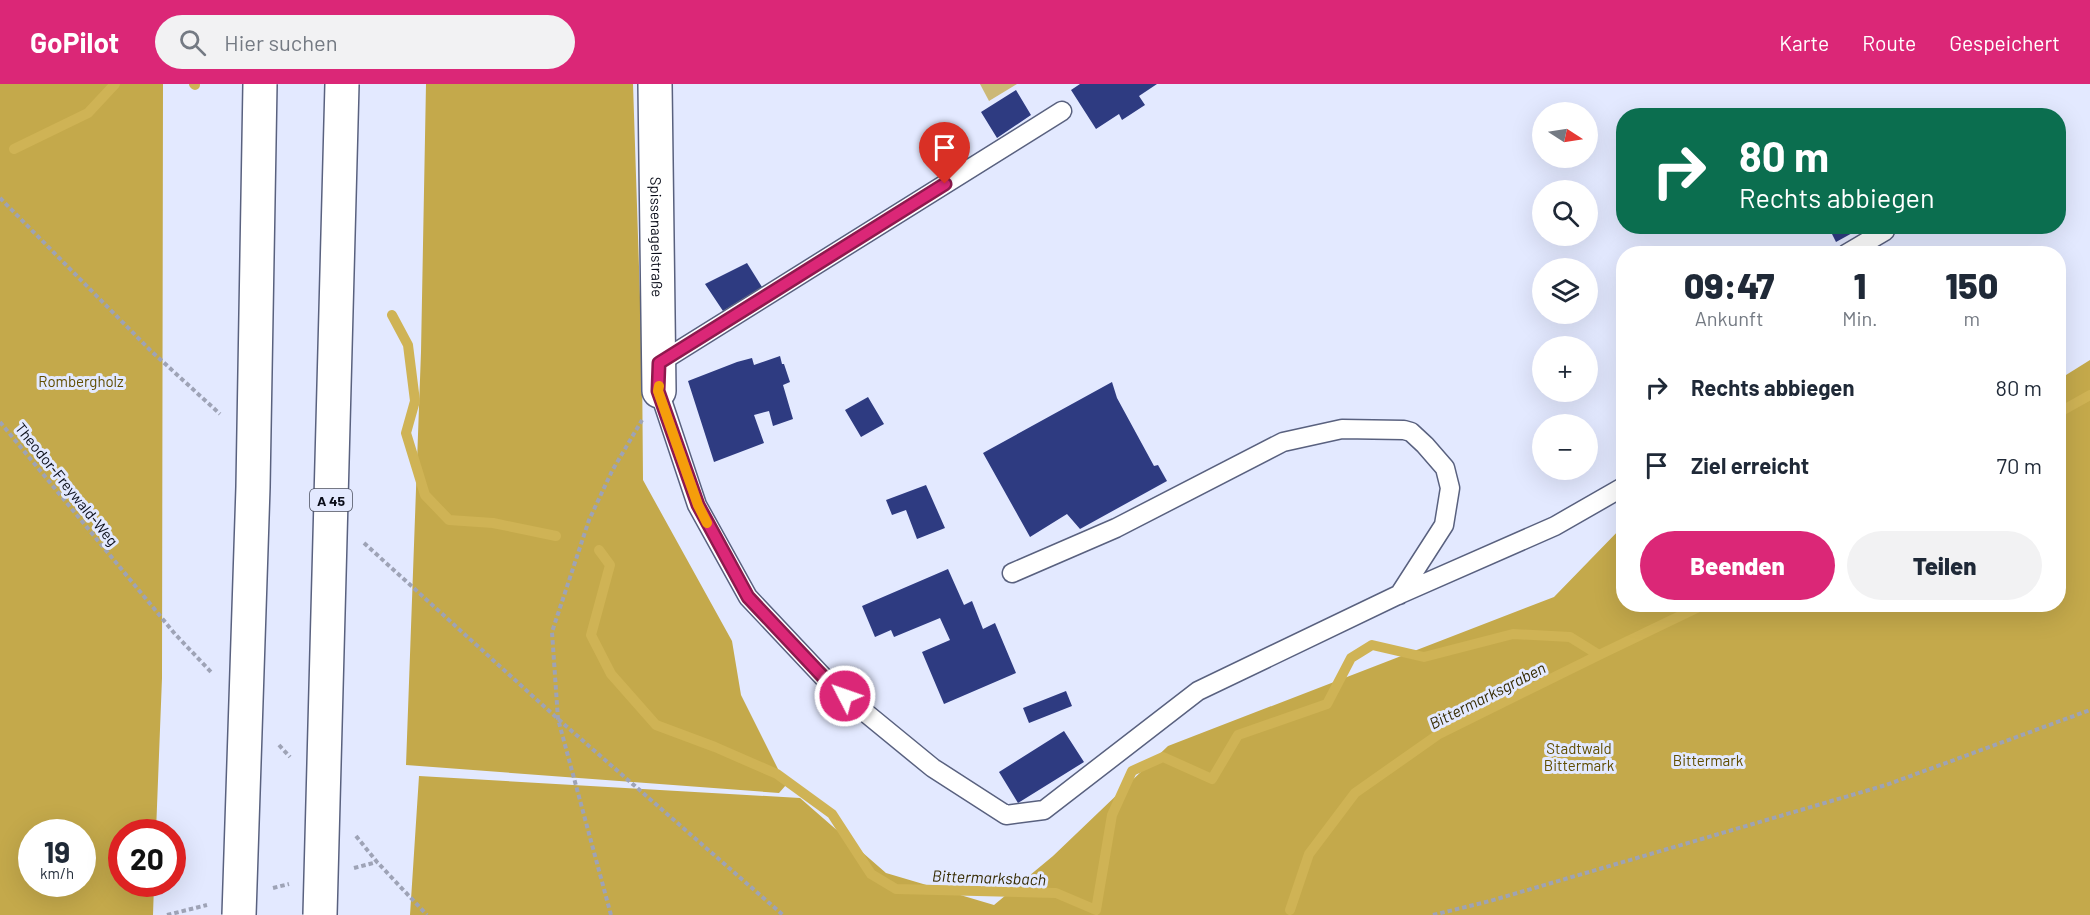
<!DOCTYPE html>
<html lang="de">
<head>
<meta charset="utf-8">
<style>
	:root { --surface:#fff; --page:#f2f2f3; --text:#1f2937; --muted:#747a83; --accent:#db2777 }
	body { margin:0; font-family:Barlow,sans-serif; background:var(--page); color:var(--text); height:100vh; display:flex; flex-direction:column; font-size:22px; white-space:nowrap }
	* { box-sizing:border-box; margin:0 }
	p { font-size:20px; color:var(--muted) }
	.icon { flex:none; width:33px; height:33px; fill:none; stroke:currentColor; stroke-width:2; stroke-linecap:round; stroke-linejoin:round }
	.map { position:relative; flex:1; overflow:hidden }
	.panel { position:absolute; left:1616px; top:162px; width:450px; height:366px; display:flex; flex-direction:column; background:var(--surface); border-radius:24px; box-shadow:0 6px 24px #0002 }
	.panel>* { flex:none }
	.banner { position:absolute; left:1616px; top:24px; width:450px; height:126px; border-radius:24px; box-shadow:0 6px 24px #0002; background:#0b6e4f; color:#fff; overflow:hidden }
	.needle { width:39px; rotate:102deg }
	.fabs { position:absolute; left:1532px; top:18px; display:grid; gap:12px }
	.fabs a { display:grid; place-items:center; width:66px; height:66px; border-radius:50%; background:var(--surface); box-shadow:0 6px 24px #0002; font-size:30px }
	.speed { position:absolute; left:18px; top:735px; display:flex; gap:12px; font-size:30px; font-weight:700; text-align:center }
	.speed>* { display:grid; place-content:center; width:78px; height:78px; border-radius:50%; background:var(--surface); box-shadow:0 6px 24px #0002; line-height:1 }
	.speed small { font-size:15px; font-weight:400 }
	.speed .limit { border:9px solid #d22; background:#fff; color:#111 }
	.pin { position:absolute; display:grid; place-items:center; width:51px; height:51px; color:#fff; margin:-62px -26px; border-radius:50% 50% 50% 0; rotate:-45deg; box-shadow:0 0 6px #0007 }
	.pin .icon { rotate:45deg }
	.me { position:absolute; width:66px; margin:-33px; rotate:311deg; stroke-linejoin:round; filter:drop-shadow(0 0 4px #0008) }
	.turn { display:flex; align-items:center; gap:21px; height:126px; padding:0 24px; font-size:27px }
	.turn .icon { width:78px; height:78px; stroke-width:2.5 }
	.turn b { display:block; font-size:42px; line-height:51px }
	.eta { display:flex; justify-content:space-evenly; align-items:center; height:102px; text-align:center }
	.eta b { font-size:36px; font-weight:800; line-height:42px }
	.primary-button { display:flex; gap:12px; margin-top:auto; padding:12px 24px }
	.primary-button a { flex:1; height:69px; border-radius:36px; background:var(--accent); color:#fff; font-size:24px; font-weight:800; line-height:69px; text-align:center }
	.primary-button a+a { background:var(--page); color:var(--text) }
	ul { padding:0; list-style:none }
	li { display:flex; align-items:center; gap:18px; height:78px; padding:0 24px }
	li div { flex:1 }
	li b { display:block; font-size:22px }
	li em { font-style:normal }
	header { display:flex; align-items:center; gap:36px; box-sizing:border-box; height:84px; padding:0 30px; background:var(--accent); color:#fff }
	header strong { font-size:28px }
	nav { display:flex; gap:33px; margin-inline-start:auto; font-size:21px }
	.search { width:420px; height:54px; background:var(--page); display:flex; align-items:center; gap:15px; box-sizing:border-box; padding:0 21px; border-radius:33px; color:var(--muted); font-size:22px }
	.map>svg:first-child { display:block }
	.green { fill:#ccb876 }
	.forest { fill:#c4a94b; fill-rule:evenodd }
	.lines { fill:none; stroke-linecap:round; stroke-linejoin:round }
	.stream { stroke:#cfb355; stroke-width:10 }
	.building { fill:#2e3b81 }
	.service-casing { stroke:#59617f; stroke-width:21 }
	.minor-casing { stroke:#59617f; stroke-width:36 }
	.path { stroke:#9ea3b6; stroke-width:4; stroke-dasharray:4.5 3; stroke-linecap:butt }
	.service { stroke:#fff; stroke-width:18 }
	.minor { stroke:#fff; stroke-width:33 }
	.motorway-bridge-casing { stroke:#59617f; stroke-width:36; stroke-linecap:butt }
	.motorway-bridge { stroke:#fff; stroke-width:33 }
	.route-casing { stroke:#8e194d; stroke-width:15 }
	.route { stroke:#db2777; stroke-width:10 }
	.slow { stroke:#f59e0b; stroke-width:10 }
	.labels { text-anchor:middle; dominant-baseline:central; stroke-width:6; stroke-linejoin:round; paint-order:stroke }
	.shield { fill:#e3e9ff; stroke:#4a4e5d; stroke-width:1.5 }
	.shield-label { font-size:14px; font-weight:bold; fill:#090c18 }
	.street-label { font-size:15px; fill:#090c18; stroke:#e3e9ff }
	.park-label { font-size:15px; fill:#604d00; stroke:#e3e9ff }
	.water-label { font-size:16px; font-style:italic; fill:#352a00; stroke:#e3e9ff }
</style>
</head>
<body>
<header>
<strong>GoPilot</strong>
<div class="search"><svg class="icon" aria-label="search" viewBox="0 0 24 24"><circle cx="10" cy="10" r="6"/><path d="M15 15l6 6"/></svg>Hier suchen</div>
<nav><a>Karte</a><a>Route</a><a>Gespeichert</a></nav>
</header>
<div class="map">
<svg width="2090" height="831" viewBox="0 0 2090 831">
	<rect width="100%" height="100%" fill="#e3e9ff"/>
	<path class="green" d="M980,0H1017L989,17Z"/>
	<path class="forest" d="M0,0H163L162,594L156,748H122V800H154L153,831H0ZM32,748H82V800H32Z
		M426,0H633L642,274L643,396L732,557L741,611L786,701L779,709L406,681L421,268Z
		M2090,276V831H410L419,692L800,714L886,789L994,821L1053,772L1168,662L1554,513L1623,442V520H2058V296Z"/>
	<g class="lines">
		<path class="stream" d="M194,0L195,1
			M14,65L88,29L115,0
			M392,231L408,261L415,317L406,349L425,411L449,436L493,439L556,452
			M2058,329L2090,311
			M599,466L610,481L591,551L611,590L656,641L715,663L777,690L832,730L871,790L896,805L1056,809L1096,826L1112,731L1132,687L1163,673L1212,695L1238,651L1327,620L1351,574L1372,561L1424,573L1513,550L1570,553L1599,571L1705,520
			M1290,826L1309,770L1355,709L1439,650L1599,571"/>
	</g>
	<path class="building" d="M1080,0H1157L1139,12L1145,21L1122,36L1119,30L1096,45L1071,6Z
		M1016,6L1031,31L997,54L981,28Z
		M1828,142H1865L1836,158Z
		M747,179L762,203L723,227L705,200Z
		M780,272L782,280H784L790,298L783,301L793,335L773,342L769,327L754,331L764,359L714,378L688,297L737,278L752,274L754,281Z
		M1112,298L1117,314L1154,382L1158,381L1167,397L1080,445L1067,430L1030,453L983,369Z
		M868,313L884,340L861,353L845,326Z
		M926,401L945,444L917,455L906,426L892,431L886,416Z
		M948,485L964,521L972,517L983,545L995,539L1016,589L944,620L922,568L950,556L940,534L894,553L891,546L875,553L862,522Z
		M1066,607L1072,622L1029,639L1023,624Z
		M1064,647L1084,678L1018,719L999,688Z"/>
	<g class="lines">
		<defs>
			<path id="service" d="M1846,170L1885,147
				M659,279L1062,27
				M659,307L697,421L748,513L828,598L933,684L1006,731L1044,726L1198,607L1398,511L1555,442L1623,403
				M1012,489L1116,444L1283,358L1342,345L1404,346L1411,348L1425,361L1445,384L1450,404L1444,441L1399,511"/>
			<g id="minor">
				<path id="s1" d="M655,0L659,307"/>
			</g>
		</defs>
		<use href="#service" class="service-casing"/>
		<use href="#minor" class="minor-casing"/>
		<path class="path" d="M0,114L150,266L220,330
			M0,338L175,550L212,589
			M364,459L558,635L783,831
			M279,661L290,673
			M356,752L377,778L427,831
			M354,784L377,778
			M273,804L289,800
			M167,831L207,821
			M611,831L558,635L552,548L589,436L612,387L642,336
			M1433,831L1490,817L1886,701L2090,626"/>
		<use href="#service" class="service"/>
		<use href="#minor" class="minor"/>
		<defs>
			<path id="motorway-bridge" d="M239,831L253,403L260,0
				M320,831L342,0"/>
		</defs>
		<use href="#motorway-bridge" class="motorway-bridge-casing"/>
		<use href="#motorway-bridge" class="motorway-bridge"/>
	</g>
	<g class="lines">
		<defs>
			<path id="route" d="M845,612L828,598L748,513L698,421L658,307L659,279L945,100"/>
		</defs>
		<use href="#route" class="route-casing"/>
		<use href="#route" class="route"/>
		<path class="slow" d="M659,302L658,307L698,421L707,439"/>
	</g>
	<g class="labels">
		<rect class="shield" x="310" y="405" width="42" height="22" rx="4.5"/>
		<g class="shield-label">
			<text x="331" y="416">A 45</text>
		</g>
		<g class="street-label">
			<text stroke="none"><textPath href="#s1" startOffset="153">Spissenagelstraße</textPath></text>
			<text transform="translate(67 400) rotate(51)">Theodor-Freywald-Weg</text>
		</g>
		<g class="park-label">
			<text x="81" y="297">Rombergholz</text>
			<text x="1579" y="664">Stadtwald<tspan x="1579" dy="17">Bittermark</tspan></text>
			<text x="1708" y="676">Bittermark</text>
		</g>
		<g class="water-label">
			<text transform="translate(1487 611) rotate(-27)">Bittermarksgraben</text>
			<text transform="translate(989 793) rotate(2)">Bittermarksbach</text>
		</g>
	</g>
</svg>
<div class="fabs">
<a><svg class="needle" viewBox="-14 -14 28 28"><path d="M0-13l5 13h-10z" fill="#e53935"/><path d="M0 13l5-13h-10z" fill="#747a83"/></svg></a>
<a><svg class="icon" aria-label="search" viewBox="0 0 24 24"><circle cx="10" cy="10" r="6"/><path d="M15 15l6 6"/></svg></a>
<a><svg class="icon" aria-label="layers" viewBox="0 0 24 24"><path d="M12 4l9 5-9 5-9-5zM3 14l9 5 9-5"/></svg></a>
<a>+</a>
<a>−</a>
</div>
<div class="speed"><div>19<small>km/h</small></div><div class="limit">20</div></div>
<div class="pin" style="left:945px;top:100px;background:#d93025"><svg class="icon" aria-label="arrive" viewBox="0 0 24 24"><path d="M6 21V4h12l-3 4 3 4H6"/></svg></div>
<svg class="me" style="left:845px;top:612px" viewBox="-20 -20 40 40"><circle r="17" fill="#db2777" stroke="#fff" stroke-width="3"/><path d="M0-11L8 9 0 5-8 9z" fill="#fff"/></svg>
<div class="banner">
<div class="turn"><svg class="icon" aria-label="right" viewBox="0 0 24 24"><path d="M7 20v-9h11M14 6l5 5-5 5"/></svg><div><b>80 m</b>Rechts abbiegen</div></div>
</div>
<section class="panel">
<div class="eta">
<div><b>09:47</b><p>Ankunft</p></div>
<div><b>1</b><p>Min.</p></div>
<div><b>150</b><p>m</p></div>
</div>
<ul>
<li><svg class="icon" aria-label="right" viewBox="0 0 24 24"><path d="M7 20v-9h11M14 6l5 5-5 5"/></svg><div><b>Rechts abbiegen</b></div><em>80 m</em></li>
<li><svg class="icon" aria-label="arrive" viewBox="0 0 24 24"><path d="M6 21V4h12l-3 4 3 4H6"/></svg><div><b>Ziel erreicht</b></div><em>70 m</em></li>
</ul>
<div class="primary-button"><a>Beenden</a><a>Teilen</a></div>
</section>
</div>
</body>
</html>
